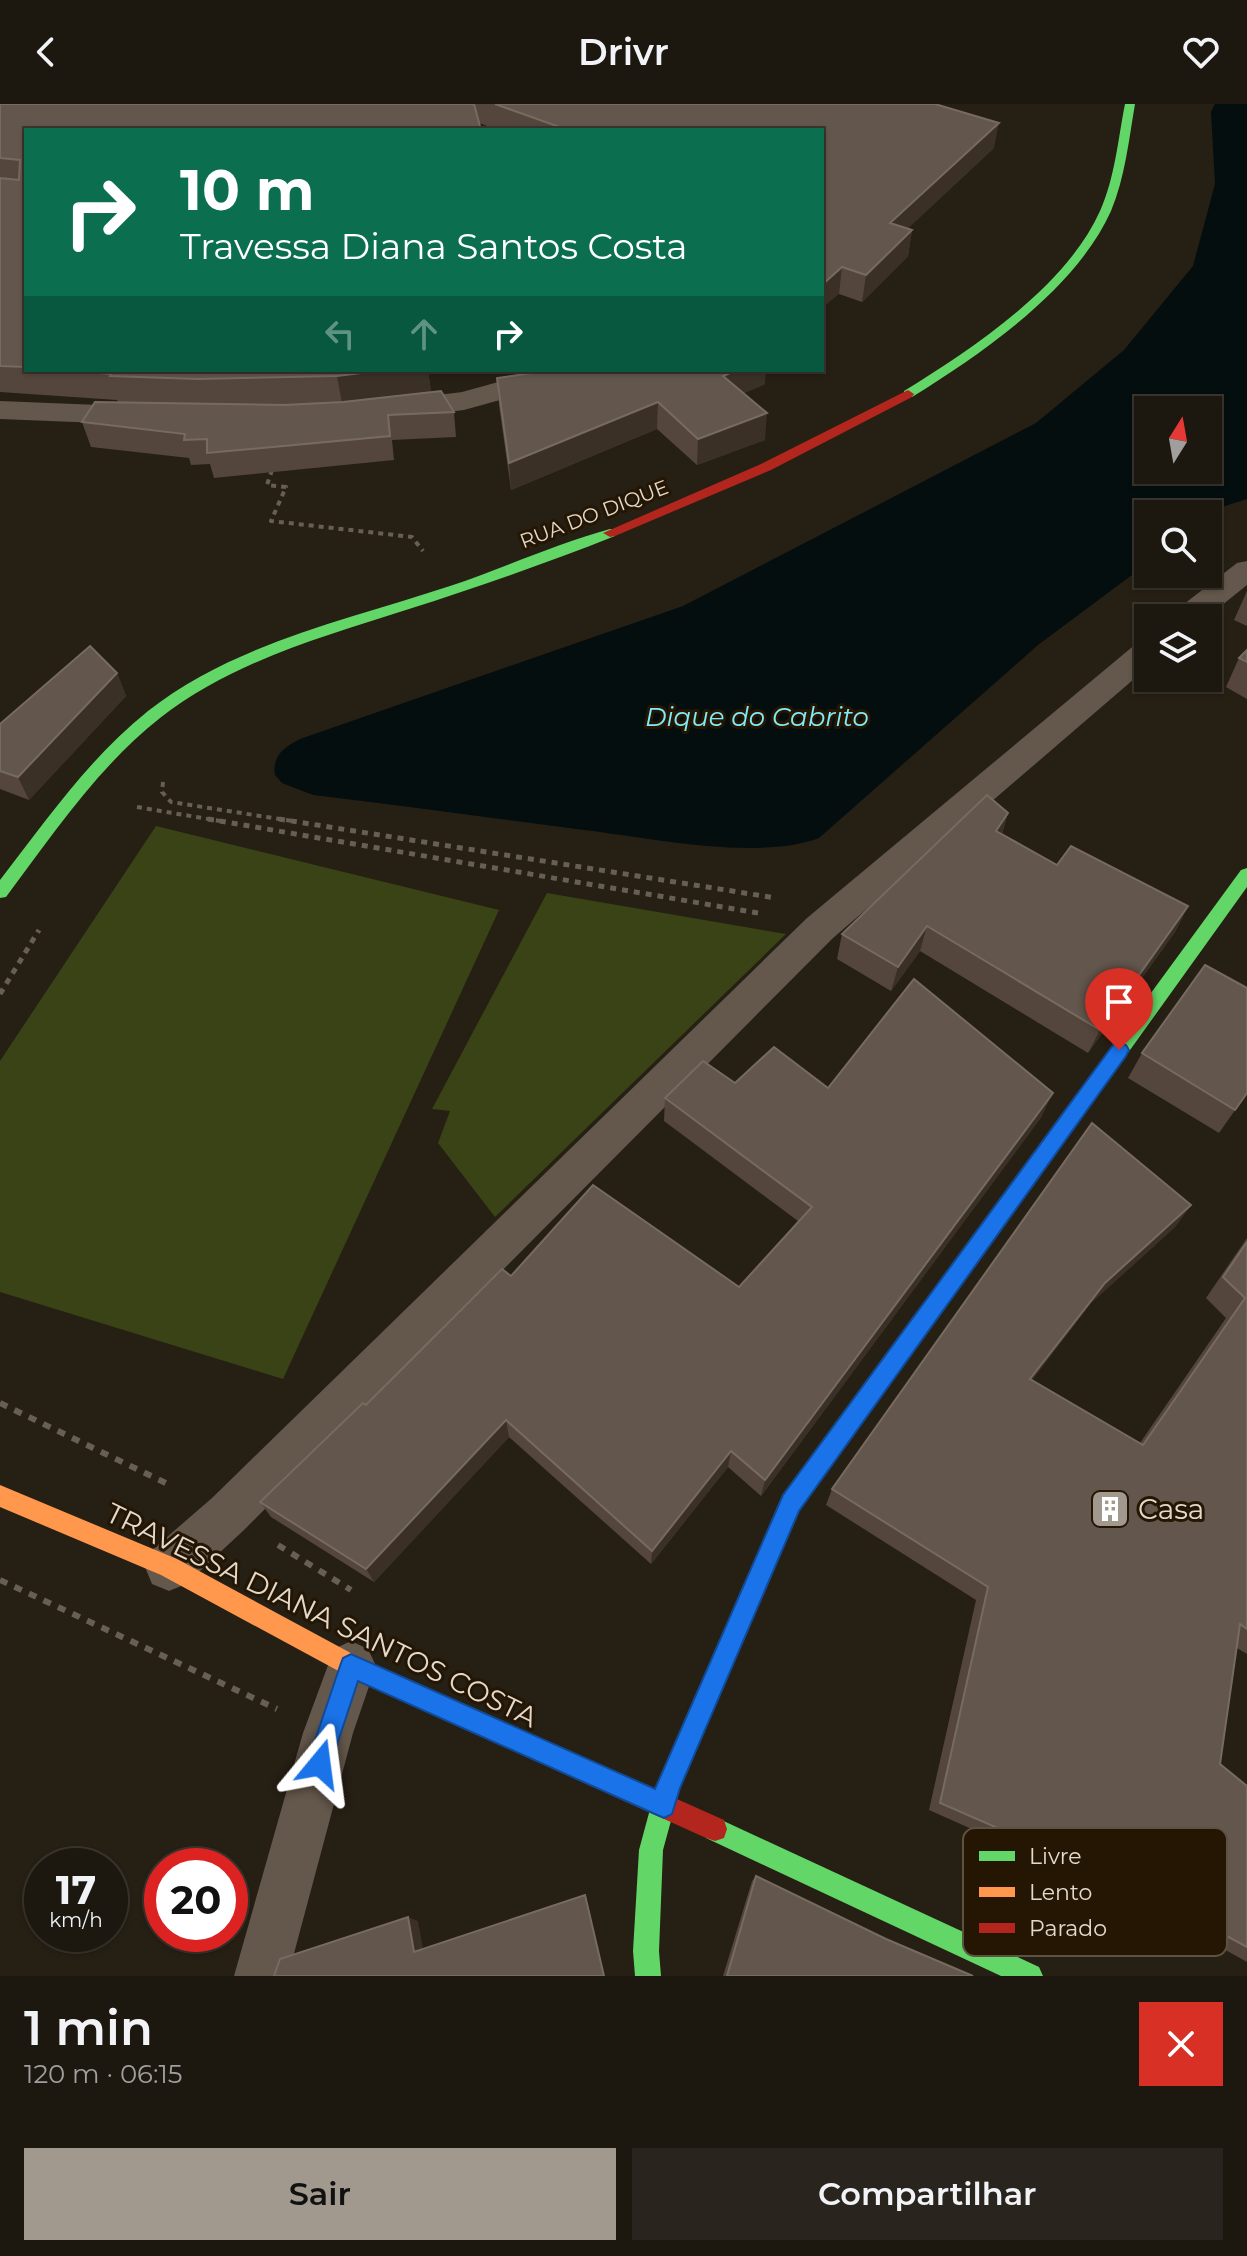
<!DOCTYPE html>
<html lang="pt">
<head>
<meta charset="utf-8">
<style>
	:root { --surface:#1c170f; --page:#29241d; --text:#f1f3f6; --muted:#a09f9e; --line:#3a362f; --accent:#a1998d }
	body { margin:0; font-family:Montserrat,sans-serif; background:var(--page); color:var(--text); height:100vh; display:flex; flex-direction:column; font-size:30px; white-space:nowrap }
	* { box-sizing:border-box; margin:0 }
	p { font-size:26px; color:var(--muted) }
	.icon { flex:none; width:44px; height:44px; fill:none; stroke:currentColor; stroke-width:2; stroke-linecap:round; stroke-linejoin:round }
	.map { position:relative; height:1872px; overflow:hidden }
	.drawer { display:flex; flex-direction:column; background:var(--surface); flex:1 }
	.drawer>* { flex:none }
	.guide { position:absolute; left:24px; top:24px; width:800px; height:244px; border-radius:0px; box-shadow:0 2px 6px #0004,0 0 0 2px var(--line); background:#0b6e4f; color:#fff; overflow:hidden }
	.needle { width:52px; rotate:11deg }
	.fabs { position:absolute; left:1134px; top:292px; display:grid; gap:16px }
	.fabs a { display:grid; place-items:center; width:88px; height:88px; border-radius:0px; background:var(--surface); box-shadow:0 2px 6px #0004,0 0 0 2px var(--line); font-size:40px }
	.speed { position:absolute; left:24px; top:1744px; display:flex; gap:16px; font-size:40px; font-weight:700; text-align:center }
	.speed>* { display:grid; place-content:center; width:104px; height:104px; border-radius:50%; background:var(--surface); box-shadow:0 2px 6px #0004,0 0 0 2px var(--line); line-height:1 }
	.speed small { font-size:20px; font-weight:400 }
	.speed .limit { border:12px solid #d22; background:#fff; color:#111 }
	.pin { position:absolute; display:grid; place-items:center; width:68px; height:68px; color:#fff; margin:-82px -34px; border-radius:50% 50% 50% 0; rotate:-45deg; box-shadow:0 0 8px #0007 }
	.pin .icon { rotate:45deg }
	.me { position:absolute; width:88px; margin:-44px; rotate:16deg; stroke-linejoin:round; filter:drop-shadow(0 0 6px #0008) }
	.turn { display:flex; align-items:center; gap:28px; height:168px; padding:0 24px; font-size:36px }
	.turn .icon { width:104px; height:104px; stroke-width:2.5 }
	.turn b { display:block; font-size:56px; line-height:68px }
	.lanes { display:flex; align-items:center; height:76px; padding:0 24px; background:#0003; justify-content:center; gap:40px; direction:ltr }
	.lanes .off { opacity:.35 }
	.round { display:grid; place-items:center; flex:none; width:84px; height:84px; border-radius:0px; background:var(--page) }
	.summary { display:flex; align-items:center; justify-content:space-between; height:136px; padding:0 24px }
	h1 { font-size:48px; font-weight:600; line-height:60px }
	.button { display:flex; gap:16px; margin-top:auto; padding:16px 24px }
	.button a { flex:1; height:92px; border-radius:0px; background:var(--accent); color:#111; font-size:32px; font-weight:600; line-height:92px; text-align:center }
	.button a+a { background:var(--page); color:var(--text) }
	header { display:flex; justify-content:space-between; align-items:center; height:104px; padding:0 24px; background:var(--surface); font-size:36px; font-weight:600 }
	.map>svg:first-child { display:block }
	.green { fill:#394315 }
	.water { fill:#050e0f; fill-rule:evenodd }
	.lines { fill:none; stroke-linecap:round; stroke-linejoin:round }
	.path-far2 { stroke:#675f55; stroke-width:4; stroke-dasharray:5 5; stroke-linecap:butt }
	.path-far1 { stroke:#675f55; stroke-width:5; stroke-dasharray:6 6; stroke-linecap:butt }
	.path { stroke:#675f55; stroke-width:6; stroke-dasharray:8 8; stroke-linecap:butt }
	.lane { fill:#64574b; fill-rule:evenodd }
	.street { fill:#64574b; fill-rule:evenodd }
	.fast { fill:#63d668; fill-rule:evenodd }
	.slow { fill:#ff974d; fill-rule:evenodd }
	.jam { fill:#b3261e; fill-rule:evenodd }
	.wall { fill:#54463c }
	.shaded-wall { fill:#3b3025 }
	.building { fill:#63564c; stroke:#776b60; stroke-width:2 }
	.route { fill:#1a73e8; stroke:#114b97; stroke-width:2 }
	.labels { text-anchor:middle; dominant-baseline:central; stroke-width:6; stroke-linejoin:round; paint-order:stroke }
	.far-street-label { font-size:20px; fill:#e3dace; stroke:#241603 }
	.water-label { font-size:26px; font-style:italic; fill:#81ebf9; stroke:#241603 }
	.near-poi-label { font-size:28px; fill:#e3dace; stroke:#241603; text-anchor:start }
	.near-street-label { font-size:28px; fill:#e3dace; stroke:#241603 }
	.key { fill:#241603; stroke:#5d5140; stroke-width:2 }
	.key-label { font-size:22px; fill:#e3dace }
</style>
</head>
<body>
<header><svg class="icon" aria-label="back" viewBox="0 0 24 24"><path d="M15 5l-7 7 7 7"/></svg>Drivr<svg class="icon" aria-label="heart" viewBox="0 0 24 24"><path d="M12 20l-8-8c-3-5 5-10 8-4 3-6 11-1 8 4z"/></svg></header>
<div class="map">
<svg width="1247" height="1872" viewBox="0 0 1247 1872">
	<rect width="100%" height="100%" fill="#261f14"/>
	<path class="green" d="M156,722L499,806L283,1275L0,1188V957Z
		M547,789L786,830L495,1113L438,1039L450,1007L432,1005Z"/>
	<path class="water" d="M1215,0H1247V395L1225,402L1208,415V410H1148V459L1038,541L819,734C759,757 650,734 584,726C494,714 403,702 313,691L282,679L275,671C272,652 284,643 300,635L683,502L1036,319L1124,246L1193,162L1215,80L1211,8ZM1148,306H1208V366H1148Z"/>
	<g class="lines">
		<path class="path-far2" d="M272,366L267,381L286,383L271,417L412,433L423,447
			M163,678L162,688L171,698L292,717
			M137,703L220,717"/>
		<path class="path-far1" d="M208,715L758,809
			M279,715L776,794
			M0,890L39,826"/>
		<path class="path" d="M0,1299L172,1382
			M278,1441L351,1486
			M0,1476L277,1605"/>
		<path class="lane" d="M1247,457V481L1206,514H1171L1175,507L1237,459Z
			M1148,536V563L833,834L244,1426L186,1480L169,1487L152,1480L145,1463L152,1446L212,1394L807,814L1137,539Z
			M351,1537L368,1545L376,1562L353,1629L288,1872H234L303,1629L334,1545Z"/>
		<path class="street" d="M541,266H590L586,272L464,306L390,315L379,313L375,306L379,299L390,297L462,288Z
			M0,297L149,303L160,305L164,312L160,319L149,321L0,315Z"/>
		<path class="fast" d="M1125,0H1135C1129,35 1125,74 1111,107C1076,185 983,249 912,293H904V287C972,245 1066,183 1100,107C1115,74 1118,35 1125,0Z
			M610,425L615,426V432C547,459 478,483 409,505C322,533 233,557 160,614C98,663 53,730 6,793L0,794V776C46,717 89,654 148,607C235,539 347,516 450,482C503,464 556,440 610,425Z
			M1247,764V783L1031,1084L1024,1087L1017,1084L1014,1078L1017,1072L1241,766Z
			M833,1330L841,1333L844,1341L841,1349L799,1407L680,1684L663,1746L659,1847L661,1872H635L633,1847L639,1746L656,1683L783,1391L825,1333Z
			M715,1713L1039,1863L1043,1872H1001L706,1734L703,1725L706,1716Z"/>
		<path class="slow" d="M1024,1069L1031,1072L1034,1078L1031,1084L841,1349L833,1352L825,1349L822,1341L825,1333L1017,1072Z
			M0,1381L177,1455L360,1554L364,1562L360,1570L352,1574L344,1570L161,1471L0,1403Z"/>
		<path class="jam" d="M908,286L914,290L912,293L771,366L615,432L610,433L603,429L761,360Z
			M352,1550L724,1716L727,1725L724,1734L715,1737L706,1734L344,1570L340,1562L344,1554Z"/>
	</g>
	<path class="wall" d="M0,0H935L994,44L908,124L912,126L908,152L862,198L839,190L822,26H498L479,19L26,26V266H428L431,288L454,308L456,333L392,336L394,356L214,374L210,360L191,361L189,354L91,343L82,318L118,298L117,296L0,288Z
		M497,274L765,280L744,289L765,336L697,361L657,325L511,386L499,301Z
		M1247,487V522L1234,516Z
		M1247,546V595L1226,583L1239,554Z
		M117,569L126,592L29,696L0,685V620Z
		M1008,709L1002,730L1057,761L1188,802L1175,828L1088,949L920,847L891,887L837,855L842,830Z
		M1142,949L1247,989L1219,1029L1128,974Z
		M735,979L828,984L1042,1012L761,1392L728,1363L651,1460L509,1333L374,1478L271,1413L260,1398L366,1301L511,1172L739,1183L798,1117L664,1017L665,994Z
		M1191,1101L1175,1123L1091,1199L1032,1276L1140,1339L1226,1214L1206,1194L1247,1134V1550L1237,1544L1220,1660L1247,1682V1858L1188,1825L1187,1833L1167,1835L1028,1757L1030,1751L929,1706L976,1496L826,1401L832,1385Z
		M756,1772L886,1835L973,1872H723L752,1777Z"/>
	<path class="shaded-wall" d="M999,19L994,44L886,145L890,119Z
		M912,126L908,152L862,198L866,171Z
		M842,163L839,190L822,204V181Z
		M386,266H428L431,288L342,299L337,272Z
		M737,266H766L765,280L721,299L723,272Z
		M658,298L657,325L511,386L509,359Z
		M767,309L765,336L697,361L698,335Z
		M117,569L126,592L29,696L18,673Z
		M1008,709L1000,736L996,727Z
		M1188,802L1175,828L1088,949L1100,926Z
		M927,822L920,847L891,887L898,863Z
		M1053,989L1042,1012L761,1392L765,1376Z
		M1191,1101L1175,1123L1091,1199L1018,1294L1030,1275L1105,1179Z
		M506,1316L509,1333L374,1478L366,1465Z
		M731,1347L728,1363L651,1460L652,1447Z
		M408,1813L418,1817L424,1850L414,1848Z"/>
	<path class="building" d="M0,0H474L481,26H26V263L0,262V74L19,76L20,56L0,54Z
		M495,0H935L999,19L890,119L912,126L866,171L842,163L822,181V26H568Z
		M62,266H386L337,272L198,275L110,272L111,270Z
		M553,266H737L723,272L767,309L698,335L658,298L509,359L497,274Z
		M441,287L454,308L388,311L390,332L207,349V335L184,336L185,330L82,318L95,298L284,301L343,298Z
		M90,542L117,569L18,673L0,667V620Z
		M1247,546V558L1239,554Z
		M987,691L1008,709L996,727L1057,761L1071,742L1188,802L1100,926L927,822L898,863L842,830Z
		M1205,861L1247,884V989L1235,1006L1142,949Z
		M914,875L1053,989L765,1376L731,1347L652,1447L506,1316L366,1465L260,1398L363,1299L366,1301L502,1165L511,1172L593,1081L739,1183L812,1103L665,994L703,957L735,979L774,943L828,984Z
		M1092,1019L1191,1101L1105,1179L1030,1275L1143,1341L1245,1194L1223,1173L1247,1138V1525L1240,1520L1220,1660L1247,1682V1843L1188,1811L1187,1833L1044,1751L1046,1745L940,1699L988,1483L832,1385Z
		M756,1772L886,1835L973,1872H727Z
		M585,1791L604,1872H274L280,1855L408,1813L414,1848Z"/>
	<path class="route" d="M1119,939L1126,941L1129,946L1126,952L799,1407L680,1684L672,1710L664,1714L655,1710L358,1577L328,1668L320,1672L311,1668L307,1660L340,1562L343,1554L351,1550L655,1685L783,1391L1113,941Z"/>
	<defs>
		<symbol id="building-square" viewBox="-11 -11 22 22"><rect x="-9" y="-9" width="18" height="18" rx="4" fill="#a1998d" stroke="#241603"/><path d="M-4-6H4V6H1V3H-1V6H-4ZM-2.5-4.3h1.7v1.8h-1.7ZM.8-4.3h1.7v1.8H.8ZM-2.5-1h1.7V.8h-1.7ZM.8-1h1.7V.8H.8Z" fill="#fff"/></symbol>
	</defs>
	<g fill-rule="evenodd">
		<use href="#building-square" x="1088" y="1383" width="44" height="44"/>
	</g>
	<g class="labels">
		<g class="far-street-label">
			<text transform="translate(594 410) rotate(-21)">RUA DO DIQUE</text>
		</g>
		<g class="water-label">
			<text x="757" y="613">Dique do Cabrito</text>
		</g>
		<g class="near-poi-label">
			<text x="1138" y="1405">Casa</text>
		</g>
		<g class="near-street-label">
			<text transform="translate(322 1511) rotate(26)">TRAVESSA DIANA SANTOS COSTA</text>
		</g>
	</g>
	<rect x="963" y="1724" width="264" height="128" rx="12" class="key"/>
	<rect x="979" y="1747" width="36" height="10" fill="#63d668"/>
	<rect x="979" y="1783" width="36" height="10" fill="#ff974d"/>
	<rect x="979" y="1819" width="36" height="10" fill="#b3261e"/>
	<g class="key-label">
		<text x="1029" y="1760">Livre</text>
		<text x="1029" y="1796">Lento</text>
		<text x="1029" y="1832">Parado</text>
	</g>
</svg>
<div class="fabs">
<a><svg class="needle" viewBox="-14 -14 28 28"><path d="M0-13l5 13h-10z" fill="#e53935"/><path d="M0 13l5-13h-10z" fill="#a09f9e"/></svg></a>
<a><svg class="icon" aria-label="search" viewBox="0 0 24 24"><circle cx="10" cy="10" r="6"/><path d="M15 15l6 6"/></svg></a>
<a><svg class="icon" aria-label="layers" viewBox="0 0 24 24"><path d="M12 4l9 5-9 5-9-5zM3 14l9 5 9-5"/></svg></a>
</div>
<div class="speed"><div>17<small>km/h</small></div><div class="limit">20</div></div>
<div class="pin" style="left:1119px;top:946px;background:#d93025"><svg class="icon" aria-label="arrive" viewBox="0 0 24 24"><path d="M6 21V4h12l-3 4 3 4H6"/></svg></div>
<svg class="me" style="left:320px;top:1660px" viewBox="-20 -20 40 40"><path d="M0-17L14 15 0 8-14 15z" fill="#1a73e8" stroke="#fff" stroke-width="4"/></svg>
<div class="guide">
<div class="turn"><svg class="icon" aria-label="right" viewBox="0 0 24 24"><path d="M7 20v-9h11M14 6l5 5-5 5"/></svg><div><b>10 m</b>Travessa Diana Santos Costa</div></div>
<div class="lanes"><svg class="icon off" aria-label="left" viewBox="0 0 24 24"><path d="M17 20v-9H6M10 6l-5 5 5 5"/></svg><svg class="icon off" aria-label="ahead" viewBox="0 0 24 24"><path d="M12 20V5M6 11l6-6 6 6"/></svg><svg class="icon" aria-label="right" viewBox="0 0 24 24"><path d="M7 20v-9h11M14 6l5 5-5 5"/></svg></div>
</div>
</div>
<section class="drawer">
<div class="summary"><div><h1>1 min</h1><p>120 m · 06:15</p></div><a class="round" style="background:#d93025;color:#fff"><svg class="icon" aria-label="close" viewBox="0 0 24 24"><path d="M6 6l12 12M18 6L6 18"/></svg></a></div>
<div class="button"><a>Sair</a><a>Compartilhar</a></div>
</section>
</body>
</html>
